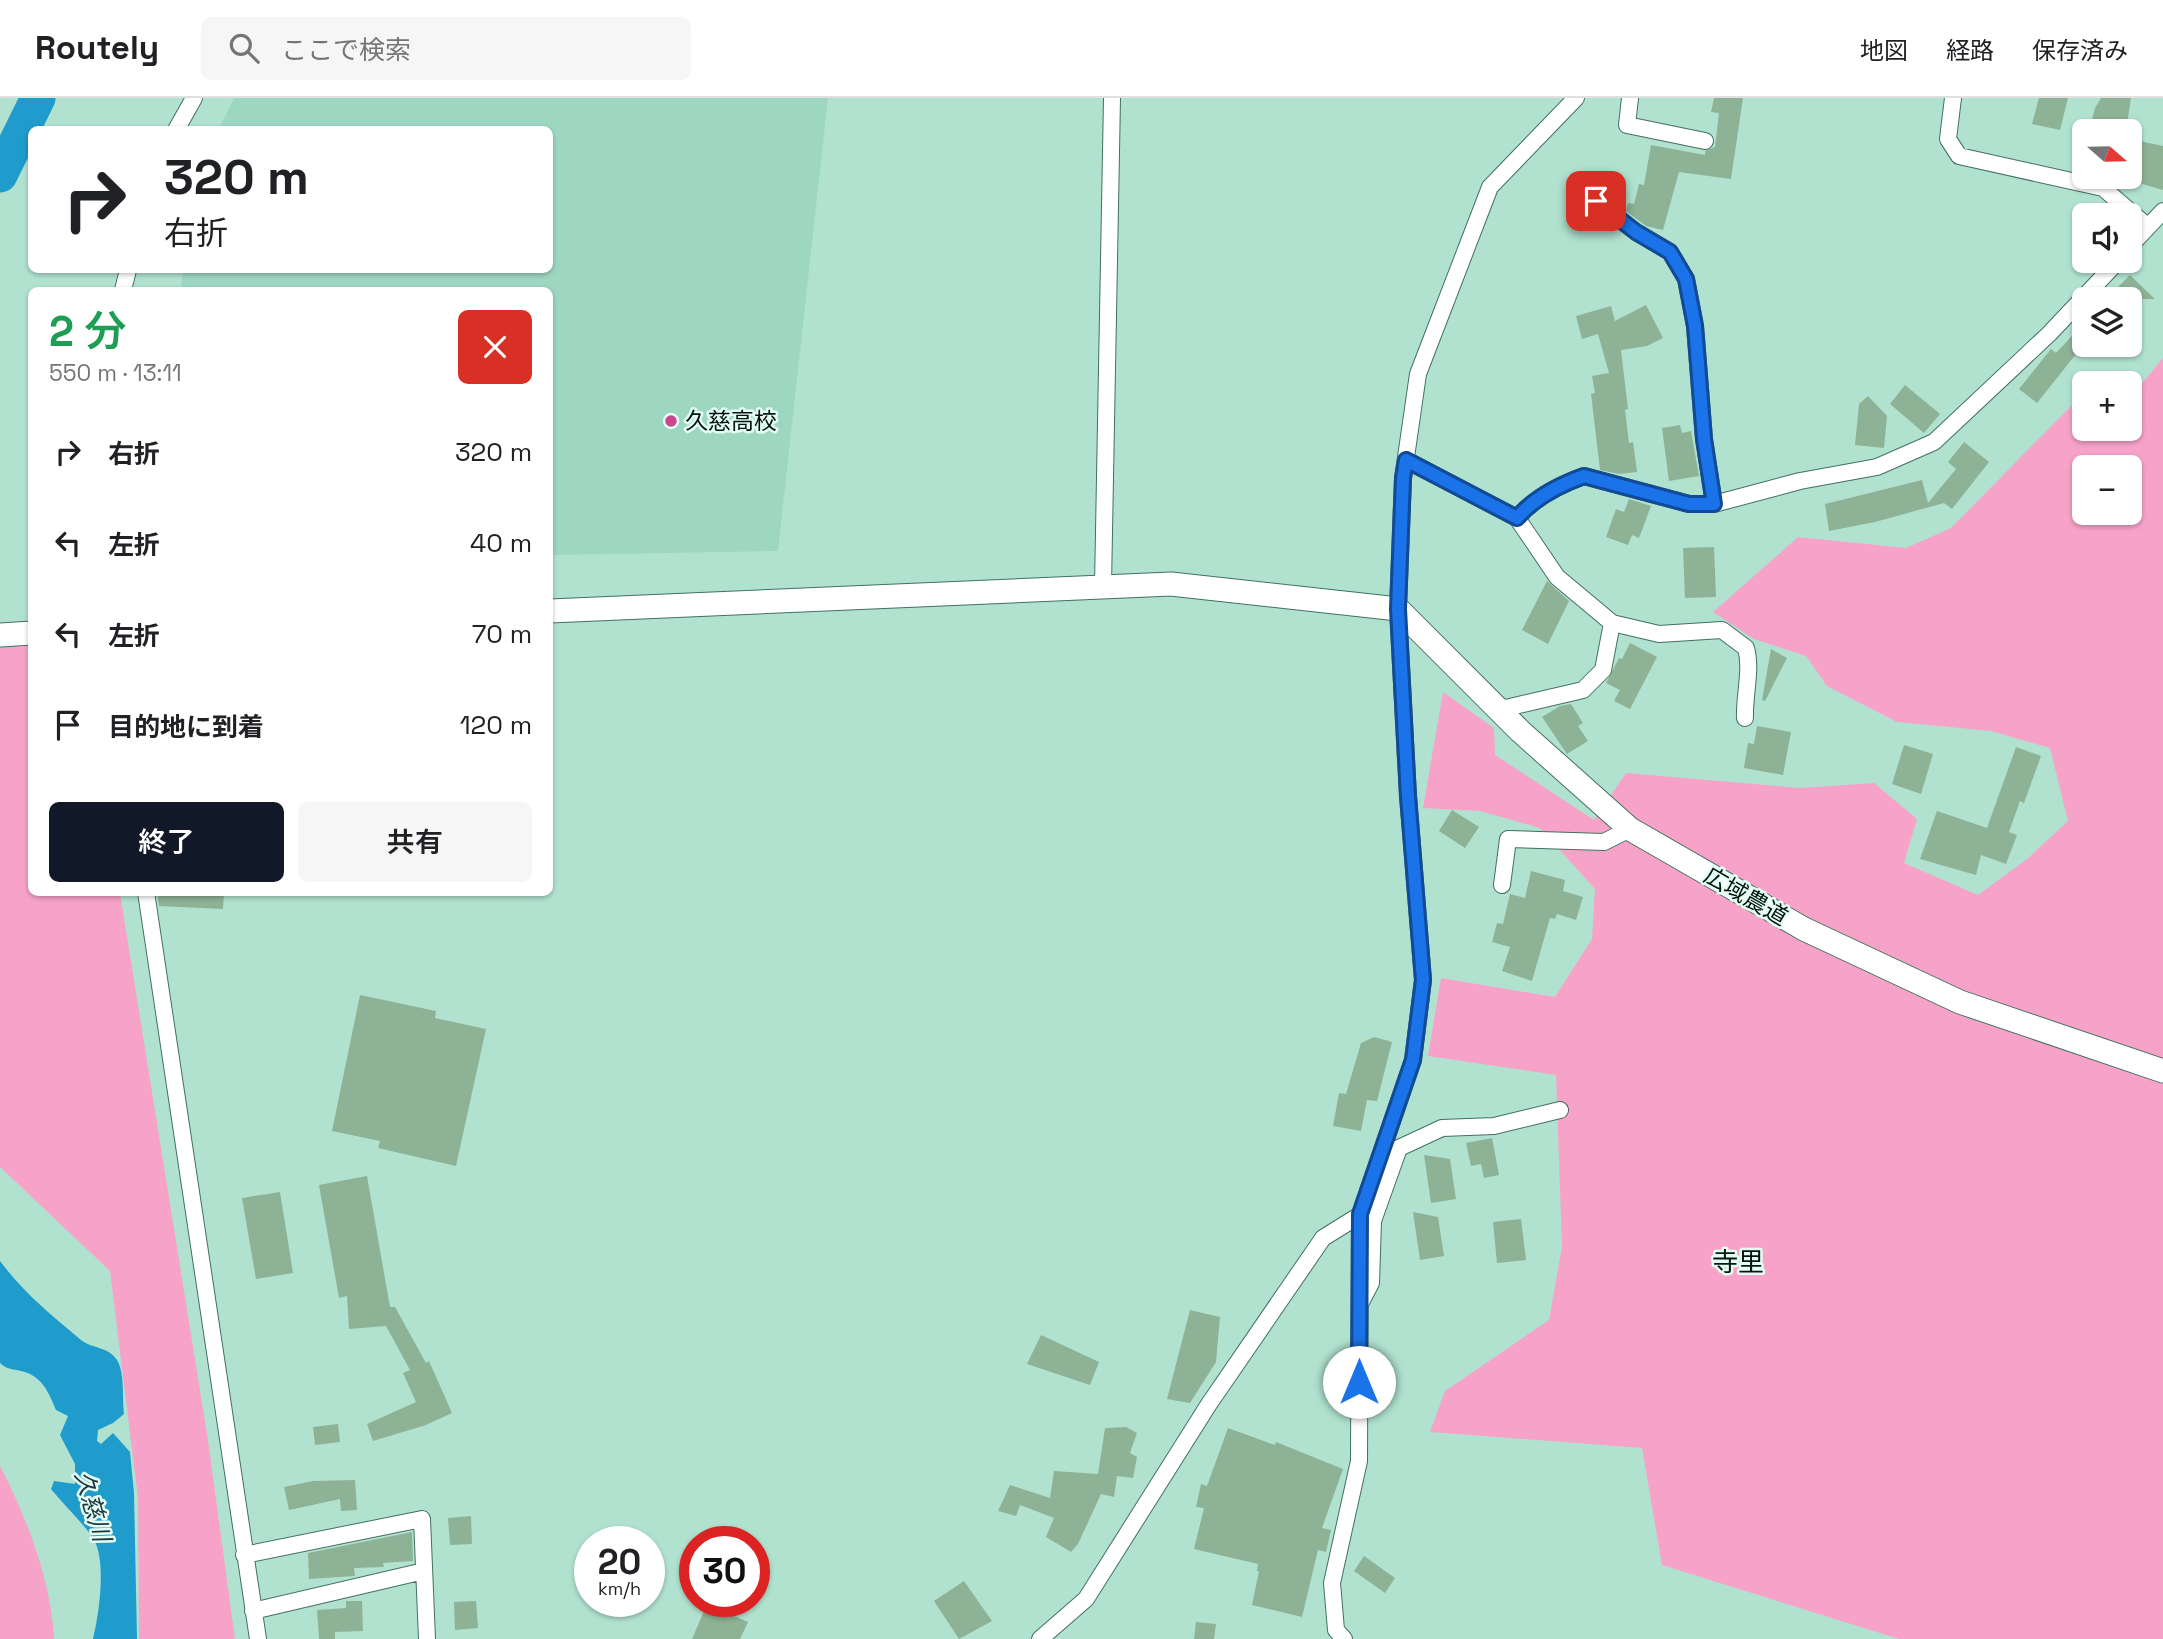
<!DOCTYPE html>
<html lang="ja">
<head>
<meta charset="utf-8">
<style>
	:root { --surface:#fff; --page:#f6f6f6; --text:#202124; --muted:#757577; --line:#e0e0e0; --accent:#111827 }
	body { margin:0; font-family:"Space Grotesk","Noto Sans JP",sans-serif; background:var(--page); color:var(--text); height:100vh; display:flex; flex-direction:column; font-size:26px; white-space:nowrap }
	* { box-sizing:border-box; margin:0 }
	p { font-size:23px; color:var(--muted) }
	.icon { flex:none; width:38px; height:38px; fill:none; stroke:currentColor; stroke-width:2; stroke-linecap:round; stroke-linejoin:round }
	.map { position:relative; flex:1; overflow:hidden }
	.drawer { position:absolute; left:28px; top:189px; width:525px; height:609px; display:flex; flex-direction:column; background:var(--surface); border-radius:10px; box-shadow:0 2px 5px #0004 }
	.drawer>* { flex:none }
	.guide { position:absolute; left:28px; top:28px; width:525px; height:147px; border-radius:10px; box-shadow:0 2px 5px #0004; background:#fff; color:var(--text); overflow:hidden }
	.needle { width:46px; rotate:110deg }
	.fabs { position:absolute; left:2072px; top:21px; display:grid; gap:14px }
	.fabs a { display:grid; place-items:center; width:70px; height:70px; border-radius:10px; background:var(--surface); box-shadow:0 2px 5px #0004; font-size:35px }
	.speed { position:absolute; left:574px; top:1428px; display:flex; gap:14px; font-size:35px; font-weight:700; text-align:center }
	.speed>* { display:grid; place-content:center; width:91px; height:91px; border-radius:50%; background:var(--surface); box-shadow:0 2px 5px #0004; line-height:1 }
	.speed small { font-size:18px; font-weight:400 }
	.speed .limit { border:10px solid #d22; background:#fff; color:#111 }
	.pin { position:absolute; display:grid; place-items:center; width:60px; height:60px; color:#fff; margin:-30px; border-radius:14px; box-shadow:0 4px 10px #0006 }
	.me { position:absolute; width:77px; margin:-38px; rotate:0deg; stroke-linejoin:round; filter:drop-shadow(0 0 5px #0008) }
	.turn { display:flex; align-items:center; gap:24px; height:147px; padding:0 21px; font-size:32px }
	.turn .icon { width:91px; height:91px; stroke-width:2.5 }
	.turn b { display:block; font-size:49px; line-height:60px }
	.round { display:grid; place-items:center; flex:none; width:74px; height:74px; border-radius:10px; background:var(--page) }
	.headline { display:flex; align-items:center; justify-content:space-between; height:119px; padding:0 21px }
	h1 { font-size:42px; font-weight:600; line-height:52px; color:#1e9e55 }
	.action { display:flex; gap:14px; margin-top:auto; padding:14px 21px }
	.action a { flex:1; height:80px; border-radius:10px; background:var(--accent); color:#fff; font-size:28px; font-weight:600; line-height:80px; text-align:center }
	.action a+a { background:var(--page); color:var(--text) }
	ul { padding:0; list-style:none }
	li { display:flex; align-items:center; gap:21px; height:91px; padding:0 21px }
	li div { flex:1 }
	li b { display:block; font-size:26px }
	li em { font-style:normal }
	header { display:flex; align-items:center; gap:42px; box-sizing:border-box; height:98px; padding:0 35px; background:var(--surface); border-bottom:2px solid var(--line) }
	header strong { font-size:33px }
	nav { display:flex; gap:38px; margin-inline-start:auto; font-size:24px }
	.search { width:490px; height:63px; background:var(--page); display:flex; align-items:center; gap:18px; box-sizing:border-box; padding:0 24px; border-radius:10px; color:var(--muted); font-size:26px }
	.map>svg:first-child { display:block }
	.built { fill:#9dd7c2 }
	.green { fill:#f7a3c9; fill-rule:evenodd }
	.water { fill:#1f9ccc }
	.lines { fill:none; stroke-linecap:round; stroke-linejoin:round }
	.river { stroke:#1f9ccc; stroke-width:35 }
	.building { fill:#8eb295 }
	.street-casing { stroke:#427061; stroke-width:18 }
	.secondary-casing { stroke:#427061; stroke-width:25 }
	.street { stroke:#fff; stroke-width:16 }
	.secondary { stroke:#fff; stroke-width:23 }
	.route-casing { stroke:#114b97; stroke-width:18 }
	.route { stroke:#1a73e8; stroke-width:12 }
	.poi-dot { fill:#ca468d; stroke:#e4fdf3; stroke-width:2.5 }
	.labels { text-anchor:middle; dominant-baseline:central; stroke-width:5; stroke-linejoin:round; paint-order:stroke }
	.poi-label { font-size:23px; fill:#041510; stroke:#e4fdf3; text-anchor:start }
	.street-label { font-size:23px; fill:#041510; stroke:#e4fdf3 }
	.water-label { font-size:24px; font-style:italic; fill:#1d3541; stroke:#e4fdf3 }
	.quarter-label { font-size:26px; fill:#041510; stroke:#e4fdf3 }
</style>
</head>
<body>
<header>
<strong>Routely</strong>
<div class="search"><svg class="icon" aria-label="search" viewBox="0 0 24 24"><circle cx="10" cy="10" r="6"/><path d="M15 15l6 6"/></svg>ここで検索</div>
<nav><a>地図</a><a>経路</a><a>保存済み</a></nav>
</header>
<div class="map">
<svg width="2163" height="1541" viewBox="0 0 2163 1541">
	<rect width="100%" height="100%" fill="#b1e2d0"/>
	<path class="built" d="M234,0H828L778,453L550,457V192H181L183,172H550V32L219,31Z"/>
	<path class="green" d="M2163,260V1541H1899L1662,1467L1642,1350L1430,1334L1445,1293L1549,1222L1562,1149L1556,977L1428,958L1441,880L1555,899L1592,841L1595,791L1540,730L1480,713L1423,710L1443,594L1494,630L1495,657L1594,722L1626,675L1800,690L1874,685L1917,721L1904,765L1978,797L2027,761L2068,723L2050,650L1991,633L1897,624L1827,588L1806,558L1754,541L1713,514L1798,439L1906,450L1951,430L2071,308L2084,314V331H2130V300ZM2084,369H2130V415H2084Z
		M31,545L32,794L120,795L208,1342L235,1541H139L138,1400L110,1173L0,1069V547Z
		M0,1368C27,1420 51,1482 54,1541H0Z"/>
	<path class="water" d="M0,1163C23,1194 51,1217 81,1242C92,1251 108,1248 117,1262C125,1275 122,1301 124,1316L113,1325L98,1332L97,1343L101,1346L113,1335L130,1354L134,1395L137,1541H93C99,1516 108,1458 91,1437C79,1421 64,1407 51,1391L54,1383L75,1386V1366L60,1337L68,1318L56,1312C48,1293 42,1278 21,1273C12,1271 6,1271 0,1265Z"/>
	<g class="lines">
		<path class="river" d="M0,77L38,0"/>
	</g>
	<path class="building" d="M1714,0H1743L1731,81L1679,74L1663,132L1646,128L1626,113L1628,105L1634,106L1639,86L1644,87L1651,47L1705,57V53L1715,49L1719,15L1711,14Z
		M2039,0H2068L2060,32L2032,26Z
		M2101,0H2131L2126,33H2089L2095,10Z
		M2135,42L2163,48V92L2139,85L2138,80L2130,78V62Z
		M2130,177L2155,201H2141L2130,214V201H2106Z
		M1646,207L1663,240L1647,248L1621,252L1628,311L1625,312L1629,345L1633,344L1637,374L1619,376L1600,372L1591,296L1595,295L1592,278L1609,275L1598,236L1582,241L1576,218L1611,208L1615,223Z
		M2084,225V246L2037,305L2019,291L2051,251L2056,255Z
		M1905,287L1940,316L1924,335L1890,306Z
		M1868,298L1887,318L1884,350L1855,347L1859,306Z
		M1680,327L1682,335L1691,333L1699,378L1669,383L1662,330Z
		M1964,344L1989,364L1952,411L1944,405L1875,424L1829,433L1825,406L1922,382L1928,405L1956,371L1948,364Z
		M1629,401L1651,408L1639,440L1632,437L1628,447L1606,439L1616,411L1624,414Z
		M1714,449L1716,499L1685,500L1683,450Z
		M1547,483L1569,503L1548,546L1522,532Z
		M1630,545L1657,559L1630,611L1614,603L1620,592L1606,585L1619,560L1622,561Z
		M1771,551L1787,560L1765,603L1762,602Z
		M1571,606L1583,625L1578,628L1588,643L1567,656L1542,619L1560,608Z
		M1757,628L1791,634L1783,677L1744,670L1748,645L1754,646Z
		M1904,647L1933,656L1921,696L1892,686Z
		M2016,649L2041,658L2024,705L2020,703L2009,734L2017,737L2006,766L1981,757L1976,777L1920,761L1937,713L1987,730Z
		M1452,712L1479,729L1465,750L1439,733Z
		M1531,773L1565,782L1563,793L1583,799L1576,822L1557,816L1555,821L1550,820L1532,883L1502,873L1510,849L1492,844L1497,825L1503,826L1510,796L1525,800Z
		M157,794H224L223,811L159,808Z
		M360,897L436,913L435,920L486,931L456,1068L378,1050L380,1043L332,1033Z
		M1374,939L1392,944L1377,1003L1367,1002L1361,1033L1333,1028L1339,995L1346,996L1361,945Z
		M1492,1040L1499,1077L1484,1080L1481,1066L1471,1068L1466,1045Z
		M1424,1057L1450,1061L1456,1101L1431,1105Z
		M367,1078L390,1209H395L426,1265L429,1263L452,1315L426,1327L373,1343L367,1326L416,1304L403,1275L410,1272L386,1228L349,1231L347,1198L339,1200L319,1087Z
		M280,1094L293,1175L256,1181L242,1100Z
		M1413,1114L1438,1119L1444,1158L1420,1162Z
		M1521,1121L1526,1162L1497,1165L1493,1124Z
		M1190,1212L1220,1219L1216,1264L1190,1305L1167,1301Z
		M1041,1237L1099,1264L1090,1287L1027,1266Z
		M338,1326L340,1344L315,1347L313,1329Z
		M1126,1329L1137,1335L1130,1355L1137,1359L1133,1380L1117,1378L1114,1399L1101,1396L1078,1446L1071,1454L1046,1439L1054,1420L1020,1407L1016,1418L998,1413L1010,1387L1050,1400L1054,1373L1098,1376L1105,1330Z
		M1228,1330L1275,1347L1276,1344L1343,1371L1322,1430L1331,1432L1326,1454L1318,1452L1302,1519L1252,1507L1259,1473H1257L1258,1466L1194,1451L1204,1410L1196,1409L1201,1386L1207,1388Z
		M355,1382L357,1412L341,1413L340,1401L289,1412L284,1389L313,1383Z
		M471,1418L472,1446L450,1447L448,1420Z
		M412,1434L413,1463L383,1465L384,1469L354,1470L355,1478L309,1481L308,1455Z
		M1364,1458L1395,1480L1385,1495L1354,1473Z
		M964,1483L992,1523L959,1541L934,1503Z
		M346,1503H362L363,1533L335,1534V1541H319L317,1512L346,1510Z
		M476,1503L478,1530L455,1532L454,1504Z
		M707,1506L748,1524L740,1541H692Z
		M1196,1524L1216,1526L1214,1541H1194Z"/>
	<g class="lines">
		<defs>
			<path id="street" d="M1630,0L1627,27L1705,43
				M1953,0L1948,41L1959,58L2103,90L2147,128
				M176,32L194,0
				M1576,87L1636,134L1670,154L1686,181L1695,228L1704,341L1714,406
				M2130,148L2163,113
				M123,192L128,172
				M1406,362L1517,420C1534,400 1559,387 1584,378L1689,406H1714L1800,383L1877,369L1934,344L2049,236L2118,163
				M1517,420L1557,479L1612,525L1659,536L1722,532L1746,550C1752,572 1744,597 1745,620
				M1103,488L1112,0
				M1497,612L1583,592L1603,572L1612,525
				M1502,787L1508,741L1604,744L1630,731
				M146,794L258,1541
				M1361,1204L1371,1185L1373,1123L1399,1050L1442,1030L1494,1028L1560,1012
				M244,1457L422,1421L427,1541
				M253,1513L424,1473
				M1040,1541L1086,1501L1209,1306L1323,1140L1360,1117
				M1344,1541L1336,1532L1332,1485L1359,1363L1360,1117L1413,962L1423,882L1408,698L1398,511L1403,380L1418,276L1490,89L1576,0"/>
			<path id="secondary" d="M550,513L1171,486L1398,511L1520,633L1630,731L1804,831L1960,904L2163,973
				M0,537L32,535"/>
		</defs>
		<use href="#street" class="street-casing"/>
		<use href="#secondary" class="secondary-casing"/>
		<use href="#street" class="street"/>
		<use href="#secondary" class="secondary"/>
	</g>
	<g class="lines">
		<defs>
			<path id="route" d="M1359,1284L1360,1116L1413,962L1423,882L1408,698L1398,511L1403,380L1406,362L1517,420C1534,400 1559,387 1584,378L1689,406H1714L1704,341L1695,228L1686,181L1670,154L1636,134L1596,103"/>
		</defs>
		<use href="#route" class="route-casing"/>
		<use href="#route" class="route"/>
	</g>
	<circle class="poi-dot" cx="671" cy="323" r="7"/>
	<g class="labels">
		<g class="poi-label">
			<text x="685" y="323">久慈高校</text>
		</g>
		<g class="street-label">
			<text transform="translate(1746 798) rotate(30)">広域農道</text>
		</g>
		<g class="water-label">
			<text transform="translate(93 1408) rotate(74)">久慈川</text>
		</g>
		<g class="quarter-label">
			<text x="1738" y="1164">寺里</text>
		</g>
	</g>
</svg>
<div class="fabs">
<a><svg class="needle" viewBox="-14 -14 28 28"><path d="M0-13l5 13h-10z" fill="#e53935"/><path d="M0 13l5-13h-10z" fill="#757577"/></svg></a>
<a><svg class="icon" aria-label="sound" viewBox="0 0 24 24"><path d="M4 9h4l5-4v14l-5-4H4zM17 9q2 3 0 6"/></svg></a>
<a><svg class="icon" aria-label="layers" viewBox="0 0 24 24"><path d="M12 4l9 5-9 5-9-5zM3 14l9 5 9-5"/></svg></a>
<a>+</a>
<a>−</a>
</div>
<div class="speed"><div>20<small>km/h</small></div><div class="limit">30</div></div>
<div class="pin" style="left:1596px;top:103px;background:#d93025"><svg class="icon" aria-label="arrive" viewBox="0 0 24 24"><path d="M6 21V4h12l-3 4 3 4H6"/></svg></div>
<svg class="me" style="left:1359px;top:1284px" viewBox="-20 -20 40 40"><circle r="19" fill="#fff"/><path d="M0-13L10 11 0 6-10 11z" fill="#1a73e8"/></svg>
<div class="guide">
<div class="turn"><svg class="icon" aria-label="right" viewBox="0 0 24 24"><path d="M7 20v-9h11M14 6l5 5-5 5"/></svg><div><b>320 m</b>右折</div></div>
</div>
<section class="drawer">
<div class="headline"><div><h1>2 分</h1><p>550 m · 13:11</p></div><a class="round" style="background:#d93025;color:#fff"><svg class="icon" aria-label="close" viewBox="0 0 24 24"><path d="M6 6l12 12M18 6L6 18"/></svg></a></div>
<ul>
<li><svg class="icon" aria-label="right" viewBox="0 0 24 24"><path d="M7 20v-9h11M14 6l5 5-5 5"/></svg><div><b>右折</b></div><em>320 m</em></li>
<li><svg class="icon" aria-label="left" viewBox="0 0 24 24"><path d="M17 20v-9H6M10 6l-5 5 5 5"/></svg><div><b>左折</b></div><em>40 m</em></li>
<li><svg class="icon" aria-label="left" viewBox="0 0 24 24"><path d="M17 20v-9H6M10 6l-5 5 5 5"/></svg><div><b>左折</b></div><em>70 m</em></li>
<li><svg class="icon" aria-label="arrive" viewBox="0 0 24 24"><path d="M6 21V4h12l-3 4 3 4H6"/></svg><div><b>目的地に到着</b></div><em>120 m</em></li>
</ul>
<div class="action"><a>終了</a><a>共有</a></div>
</section>
</div>
</body>
</html>
